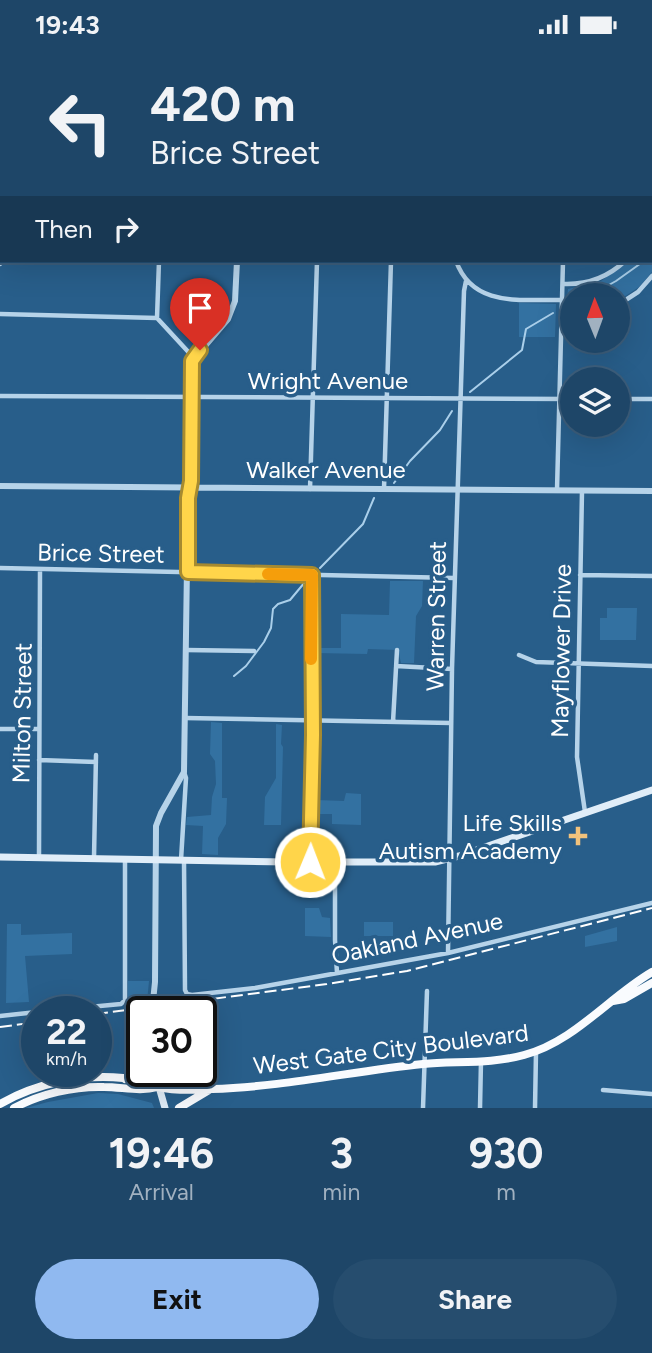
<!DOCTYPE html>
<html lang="en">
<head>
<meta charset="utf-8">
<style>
	:root { --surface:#1e4668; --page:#264d6e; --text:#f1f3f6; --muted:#a1b1c0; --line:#3c5e7c; --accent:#90b9f0 }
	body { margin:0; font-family:Figtree,sans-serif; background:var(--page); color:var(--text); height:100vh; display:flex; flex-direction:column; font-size:26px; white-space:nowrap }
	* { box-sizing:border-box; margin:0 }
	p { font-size:23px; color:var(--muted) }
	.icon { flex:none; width:38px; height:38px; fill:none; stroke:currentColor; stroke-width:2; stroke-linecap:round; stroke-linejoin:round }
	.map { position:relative; height:1059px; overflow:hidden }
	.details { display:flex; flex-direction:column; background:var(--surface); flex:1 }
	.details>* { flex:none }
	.top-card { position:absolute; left:0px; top:0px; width:653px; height:214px; box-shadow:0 7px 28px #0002,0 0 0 2px var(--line); background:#1e4668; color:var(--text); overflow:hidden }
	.needle { width:46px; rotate:359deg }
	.tools { position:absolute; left:560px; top:234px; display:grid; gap:14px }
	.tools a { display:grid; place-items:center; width:70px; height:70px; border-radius:50%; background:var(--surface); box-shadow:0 7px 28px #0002,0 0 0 2px var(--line); font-size:35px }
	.speed { position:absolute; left:21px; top:947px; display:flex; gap:14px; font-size:35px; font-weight:700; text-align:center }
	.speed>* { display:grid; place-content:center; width:91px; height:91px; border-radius:50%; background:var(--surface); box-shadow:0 7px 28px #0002,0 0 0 2px var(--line); line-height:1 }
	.speed small { font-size:18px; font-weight:400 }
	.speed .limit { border:4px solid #111; border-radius:10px; background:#fff; color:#111 }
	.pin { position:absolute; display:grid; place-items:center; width:60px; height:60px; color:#fff; margin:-72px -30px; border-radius:50% 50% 50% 0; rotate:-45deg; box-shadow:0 0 7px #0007 }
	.pin .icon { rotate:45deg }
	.me { position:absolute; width:77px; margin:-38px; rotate:1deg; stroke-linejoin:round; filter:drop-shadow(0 0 5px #0008) }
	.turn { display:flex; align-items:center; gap:24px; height:147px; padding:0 35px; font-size:32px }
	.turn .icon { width:91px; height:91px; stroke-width:2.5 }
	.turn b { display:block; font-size:49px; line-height:60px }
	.then { display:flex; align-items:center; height:66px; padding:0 35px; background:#0003; gap:14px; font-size:26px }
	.eta { display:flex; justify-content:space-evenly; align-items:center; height:119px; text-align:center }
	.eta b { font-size:42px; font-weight:700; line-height:49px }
	.button { display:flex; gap:14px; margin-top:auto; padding:14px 35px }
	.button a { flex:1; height:80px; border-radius:42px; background:var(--accent); color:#111; font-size:28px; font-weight:700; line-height:80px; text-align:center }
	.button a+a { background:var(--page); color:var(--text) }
	.status { display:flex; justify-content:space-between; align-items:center; height:49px; padding:0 35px; background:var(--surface); direction:ltr }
	.status svg { height:19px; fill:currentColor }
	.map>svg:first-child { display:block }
	.green { fill:#3371a1 }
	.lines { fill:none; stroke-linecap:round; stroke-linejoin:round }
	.stream { stroke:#aacfea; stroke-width:2 }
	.minor { stroke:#b6d3e9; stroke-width:4.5 }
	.tertiary { stroke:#b6d3e9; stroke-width:6 }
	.secondary { stroke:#e0edf8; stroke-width:7 }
	.primary { stroke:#f9fbfe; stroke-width:8 }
	.rail { stroke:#fff; stroke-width:2; stroke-dasharray:12 5; stroke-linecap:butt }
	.route-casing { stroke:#a68a30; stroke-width:18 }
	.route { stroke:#ffd54a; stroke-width:12 }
	.slow { stroke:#f59e0b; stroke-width:12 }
	.poi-dot { fill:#f1c27c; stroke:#285e8a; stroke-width:2.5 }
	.labels { text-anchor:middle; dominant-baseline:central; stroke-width:7; stroke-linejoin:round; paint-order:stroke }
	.street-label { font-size:24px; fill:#fff; stroke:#285e8a }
	.poi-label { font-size:24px; fill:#fff; stroke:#285e8a; text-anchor:end }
</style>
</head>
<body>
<div class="status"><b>19:43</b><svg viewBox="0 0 49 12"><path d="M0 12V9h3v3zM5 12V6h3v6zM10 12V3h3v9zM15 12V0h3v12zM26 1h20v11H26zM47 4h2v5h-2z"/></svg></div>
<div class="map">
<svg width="652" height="1059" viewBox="0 0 652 1059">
	<rect width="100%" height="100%" fill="#285e8a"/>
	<path class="green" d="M652,169V223L639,238L618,252V247H572V264H568L566,261L568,240L601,232L629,212H651Z
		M519,254L556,255L555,288H519Z
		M390,532H423L422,557L416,567L414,614H401L398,601L368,600L367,605L316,604V599H341V565L389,566Z
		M607,559H637L636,591H600V569H607Z
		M211,673L222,674V749H227L226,775L218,789V806L202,805L203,777L186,776L187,768L211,766L212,748L216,735L215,712L210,705Z
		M276,675L282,676L281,695L283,698L281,776H264L265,748L276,729Z
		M346,744L361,745V776L332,775V765H316V751L344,752Z
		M305,859H319L322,868L330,869L331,888L305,887Z
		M364,873H393V887H364Z
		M7,875H21V886L72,884V905L25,907L29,953L6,954Z
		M617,878V892L585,898V887Z
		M128,932H149L147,953L128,955Z
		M98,1044L118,1045L152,1054L154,1059H26L48,1053Z"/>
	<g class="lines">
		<path class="stream" d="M84,2V0
			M651,204L652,202
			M589,247L616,232L644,212
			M570,256L572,255
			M470,343L522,301L526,280L553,264
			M394,434L410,412L440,381L452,362
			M320,519L363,475L374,449
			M234,627L246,617L264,593L271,579L273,560L278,555L290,551L305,533"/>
		<path class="minor" d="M69,2V0
			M107,2V0
			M323,2V0
			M507,2V0
			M0,110H2
			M651,137L652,140
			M651,162L652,156
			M0,190H2
			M159,212L157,269L193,308
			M456,212C473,259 521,250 562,251
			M0,215L2,202
			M563,235C587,236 607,229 625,212
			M618,256L638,243L652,227
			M0,265L157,269
			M562,267H572
			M0,347L572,350
			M618,350H652
			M310,440L317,212
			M384,440L391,212
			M557,441L563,212
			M582,442L577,708L585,763
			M0,519L454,529
			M580,526L652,527
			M186,601L254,602
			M519,606L536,613L652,617
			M396,617L452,620
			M185,669L451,674
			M393,673L397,601
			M0,680H39
			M39,711L96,713
			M39,809L40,520
			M94,809L96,706
			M181,811L186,729L184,723
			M184,812L185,941L187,945L192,946L255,939L448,904L652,854
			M310,812L313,686L312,526
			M335,813V891L337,924
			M448,904L452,620L464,242L466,232
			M47,962L121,955L125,951V811
			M0,967L37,963
			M603,1041L652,1045
			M423,1059L427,942
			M480,1059L481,1012
			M535,1059L536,1003"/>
		<path class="tertiary" d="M222,2V0
			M0,437L652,442
			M152,962L155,933L156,777L161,764L184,723L188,449L191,432L192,312L228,270L235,252L237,212
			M156,1022L159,1038"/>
		<path class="secondary" d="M0,9L2,10
			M0,20H2
			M651,31H652
			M651,41L652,42
			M0,808L286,813H435L459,807L652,741
			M159,1038L165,1059"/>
		<path class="primary" d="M613,952L624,950L652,934
			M125,1030L142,1012
			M0,1055C36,1034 82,1025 123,1029C136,1031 147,1034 159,1038C175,1042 196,1041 212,1040C283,1038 353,1022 423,1015C456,1012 492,1015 524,1006C574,993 609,948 652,923
			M14,1059C40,1045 74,1037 104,1038C123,1038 139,1043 158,1038
			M179,1059L209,1041"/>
		<path class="rail" d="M96,965L327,935L407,922L652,859
			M0,978L37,973"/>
	</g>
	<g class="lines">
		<defs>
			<path id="route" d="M200,301L192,312L191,432L188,449V523L312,526L313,686L310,813"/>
		</defs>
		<use href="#route" class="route-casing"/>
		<use href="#route" class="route"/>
		<path class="slow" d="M268,525L312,526L311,610"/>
	</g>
	<path class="poi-dot" d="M574.5 776.5h7v7h7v7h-7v7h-7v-7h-7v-7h7z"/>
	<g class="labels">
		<g class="street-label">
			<text x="328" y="331">Wright Avenue</text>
			<text x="326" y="420">Walker Avenue</text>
			<text transform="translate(101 504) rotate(1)">Brice Street</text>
			<text transform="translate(436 567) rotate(-89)">Warren Street</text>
			<text transform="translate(561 602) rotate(-89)">Mayflower Drive</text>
			<text transform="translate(22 664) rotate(-89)">Milton Street</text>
			<text transform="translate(417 889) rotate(-12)">Oakland Avenue</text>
			<text transform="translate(391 1000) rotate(-7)">West Gate City Boulevard</text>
		</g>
		<g class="poi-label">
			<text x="562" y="773">Life Skills<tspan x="562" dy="28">Autism Academy</tspan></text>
		</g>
	</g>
</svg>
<div class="tools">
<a><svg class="needle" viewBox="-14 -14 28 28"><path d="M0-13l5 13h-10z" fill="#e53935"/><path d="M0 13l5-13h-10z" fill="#a1b1c0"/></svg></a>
<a><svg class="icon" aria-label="layers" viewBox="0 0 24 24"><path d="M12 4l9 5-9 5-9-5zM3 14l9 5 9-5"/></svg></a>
</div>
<div class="speed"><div>22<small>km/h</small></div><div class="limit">30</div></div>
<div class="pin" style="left:200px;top:301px;background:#d93025"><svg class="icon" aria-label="arrive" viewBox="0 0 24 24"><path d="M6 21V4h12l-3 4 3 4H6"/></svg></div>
<svg class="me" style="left:310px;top:813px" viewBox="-20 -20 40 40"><circle r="17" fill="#ffd54a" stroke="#fff" stroke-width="3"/><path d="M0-11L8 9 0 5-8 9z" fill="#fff"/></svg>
<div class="top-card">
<div class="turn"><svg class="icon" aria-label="left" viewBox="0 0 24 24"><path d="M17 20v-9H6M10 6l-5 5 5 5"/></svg><div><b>420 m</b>Brice Street</div></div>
<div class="then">Then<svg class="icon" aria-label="right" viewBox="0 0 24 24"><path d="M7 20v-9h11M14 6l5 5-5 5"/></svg></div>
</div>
</div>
<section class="details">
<div class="eta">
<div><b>19:46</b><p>Arrival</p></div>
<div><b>3</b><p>min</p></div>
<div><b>930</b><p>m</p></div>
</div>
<div class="button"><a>Exit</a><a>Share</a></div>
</section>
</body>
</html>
